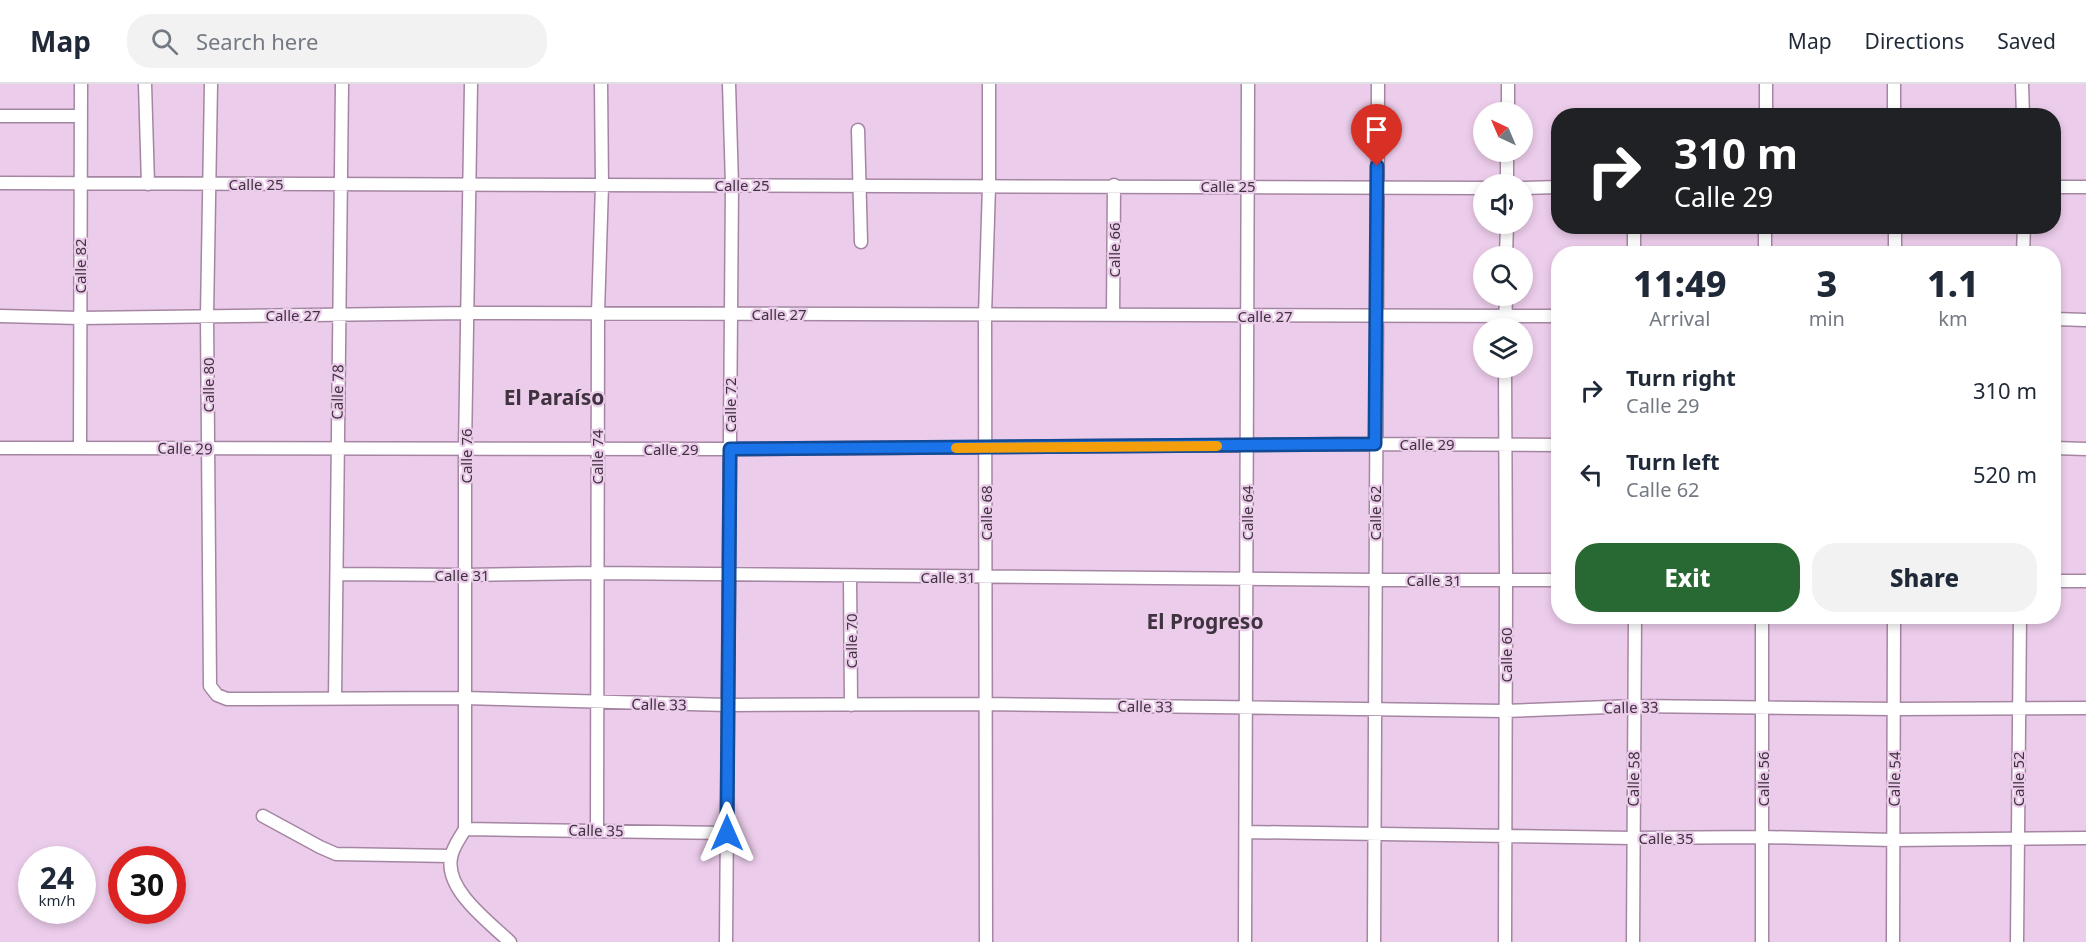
<!DOCTYPE html>
<html lang="en">
<head>
<meta charset="utf-8">
<style>
	:root { --surface:#fff; --page:#f2f2f3; --text:#1f2937; --muted:#747a83; --line:#e0e1e3; --accent:#286933 }
	body { margin:0; font-family:"Noto Sans",sans-serif; background:var(--page); color:var(--text); height:100vh; display:flex; flex-direction:column; font-size:22px; white-space:nowrap }
	* { box-sizing:border-box; margin:0 }
	p { font-size:20px; color:var(--muted) }
	.icon { flex:none; width:33px; height:33px; fill:none; stroke:currentColor; stroke-width:2; stroke-linecap:round; stroke-linejoin:round }
	.map { position:relative; flex:1; overflow:hidden }
	.details { position:absolute; left:1551px; top:162px; width:510px; height:378px; display:flex; flex-direction:column; background:var(--surface); border-radius:24px; box-shadow:0 3px 9px #0003 }
	.details>* { flex:none }
	.hud { position:absolute; left:1551px; top:24px; width:510px; height:126px; border-radius:24px; box-shadow:0 3px 9px #0003; background:#202124; color:#fff; overflow:hidden }
	.needle { width:39px; rotate:316deg }
	.fabs { position:absolute; left:1473px; top:18px; display:grid; gap:12px }
	.fabs a { display:grid; place-items:center; width:60px; height:60px; border-radius:50%; background:var(--surface); box-shadow:0 3px 9px #0003; font-size:30px }
	.speed { position:absolute; left:18px; top:762px; display:flex; gap:12px; font-size:30px; font-weight:700; text-align:center }
	.speed>* { display:grid; place-content:center; width:78px; height:78px; border-radius:50%; background:var(--surface); box-shadow:0 3px 9px #0003; line-height:1 }
	.speed small { font-size:15px; font-weight:400 }
	.speed .limit { border:9px solid #d22; background:#fff; color:#111 }
	.pin { position:absolute; display:grid; place-items:center; width:51px; height:51px; color:#fff; margin:-62px -26px; border-radius:50% 50% 50% 0; rotate:-45deg; box-shadow:0 0 6px #0007 }
	.pin .icon { rotate:45deg }
	.me { position:absolute; width:66px; margin:-33px; rotate:0deg; stroke-linejoin:round; filter:drop-shadow(0 0 4px #0008) }
	.turn { display:flex; align-items:center; gap:21px; height:126px; padding:0 24px; font-size:27px }
	.turn .icon { width:78px; height:78px; stroke-width:2.5 }
	.turn b { display:block; font-size:42px; line-height:51px }
	.eta { display:flex; justify-content:space-evenly; align-items:center; height:102px; text-align:center }
	.eta b { font-size:36px; font-weight:800; line-height:42px }
	.button { display:flex; gap:12px; margin-top:auto; padding:12px 24px }
	.button a { flex:1; height:69px; border-radius:24px; background:var(--accent); color:#fff; font-size:24px; font-weight:800; line-height:69px; text-align:center }
	.button a+a { background:var(--page); color:var(--text) }
	ul { padding:0; list-style:none }
	li { display:flex; align-items:center; gap:18px; height:84px; padding:0 24px }
	li div { flex:1 }
	li b { display:block; font-size:22px }
	li em { font-style:normal }
	header { display:flex; align-items:center; gap:36px; box-sizing:border-box; height:84px; padding:0 30px; background:var(--surface); border-bottom:2px solid var(--line) }
	header strong { font-size:28px }
	nav { display:flex; gap:33px; margin-inline-start:auto; font-size:21px }
	.search { width:420px; height:54px; background:var(--page); display:flex; align-items:center; gap:15px; box-sizing:border-box; padding:0 21px; border-radius:24px; color:var(--muted); font-size:22px }
	.map>svg:first-child { display:block }
	.lines { fill:none; stroke-linecap:round; stroke-linejoin:round }
	.minor-casing { stroke:#a486a3; stroke-width:15 }
	.minor { stroke:#fff; stroke-width:12 }
	.route-casing { stroke:#114b97; stroke-width:15 }
	.route { stroke:#1a73e8; stroke-width:10 }
	.slow { stroke:#f59e0b; stroke-width:10 }
	.labels { text-anchor:middle; dominant-baseline:central; stroke-width:4.5; stroke-linejoin:round; paint-order:stroke }
	.street-label { font-size:15px; fill:#403340; stroke:#eccceb }
	.district-label { font-size:21px; font-weight:bold; fill:#403340; stroke:#eccceb }
</style>
</head>
<body>
<header>
<strong>Map</strong>
<div class="search"><svg class="icon" aria-label="search" viewBox="0 0 24 24"><circle cx="10" cy="10" r="6"/><path d="M15 15l6 6"/></svg>Search here</div>
<nav><a>Map</a><a>Directions</a><a>Saved</a></nav>
</header>
<div class="map">
<svg width="2086" height="858" viewBox="0 0 2086 858">
	<rect width="100%" height="100%" fill="#eccceb"/>
	<g class="lines">
		<defs>
			<path id="minor" d="M145,0L148,100
				M211,0L207,232L210,602L217,611L227,615L464,614L728,621L985,620L1505,627L1635,622L1894,625L2086,624
				M471,0L465,364V745C460,754 452,764 451,774C445,806 489,838 510,858
				M1894,0V32
				M2022,0L2023,32
				M1508,28V0
				M0,32H81
				M1766,32V0
				M858,46L861,158
				M0,99L1484,104
				M1507,100V68
				M2054,103H2086
				M1522,104L1558,103
				M1634,142V170
				M1895,142V170
				M1765,170V142
				M2023,170L2024,142
				M1506,172L1507,140
				M1113,231L1114,101
				M0,232L80,234L467,229L1558,232
				M2054,235L2086,236
				M1505,244L1506,212
				M80,363L81,0
				M0,364L730,365L1375,360L1558,361
				M2054,364L2086,365
				M338,490L465,491L597,489L1375,496H1558
				M850,492L851,621
				M2054,497H2086
				M1762,532V858
				M335,615L342,0
				M263,732L320,763L336,770L451,772
				M465,745L727,749
				M597,746L598,229L602,101L601,0
				M1246,748L1632,754L1763,753L1893,756L2086,754
				M726,858L732,101L729,0
				M986,858L985,231L989,102V0
				M1245,858L1248,0
				M1374,858L1378,0
				M1505,858L1506,496L1505,284
				M1633,858L1635,532
				M1893,858L1894,532
				M2017,858L2020,532"/>
		</defs>
		<use href="#minor" class="minor-casing"/>
		<use href="#minor" class="minor"/>
	</g>
	<g class="lines">
		<defs>
			<path id="route" d="M727,749L730,365L1375,360L1377,82"/>
		</defs>
		<use href="#route" class="route-casing"/>
		<use href="#route" class="route"/>
		<path class="slow" d="M956,364L1217,362"/>
	</g>
	<g class="labels">
		<g class="street-label">
			<text x="256" y="100">Calle 25</text>
			<text x="742" y="101">Calle 25</text>
			<text x="1228" y="102">Calle 25</text>
			<text transform="translate(1114 166) rotate(-90)">Calle 66</text>
			<text transform="translate(80 182) rotate(-90)">Calle 82</text>
			<text x="779" y="230">Calle 27</text>
			<text x="293" y="231">Calle 27</text>
			<text x="1265" y="232">Calle 27</text>
			<text transform="translate(208 301) rotate(-90)">Calle 80</text>
			<text transform="translate(337 308) rotate(-89)">Calle 78</text>
			<text transform="translate(730 321) rotate(-90)">Calle 72</text>
			<text x="1427" y="360">Calle 29</text>
			<text transform="translate(185 364) rotate(1)">Calle 29</text>
			<text x="671" y="365">Calle 29</text>
			<text transform="translate(466 372) rotate(-90)">Calle 76</text>
			<text transform="translate(597 373) rotate(-90)">Calle 74</text>
			<text transform="translate(986 429) rotate(-90)">Calle 68</text>
			<text transform="translate(1247 429) rotate(-90)">Calle 64</text>
			<text transform="translate(1375 429) rotate(-90)">Calle 62</text>
			<text x="462" y="491">Calle 31</text>
			<text x="948" y="493">Calle 31</text>
			<text x="1434" y="496">Calle 31</text>
			<text transform="translate(851 557) rotate(-90)">Calle 70</text>
			<text transform="translate(1506 571) rotate(-90)">Calle 60</text>
			<text transform="translate(659 620) rotate(1)">Calle 33</text>
			<text transform="translate(1145 622) rotate(1)">Calle 33</text>
			<text transform="translate(1631 623) rotate(-1)">Calle 33</text>
			<text transform="translate(1633 695) rotate(-89)">Calle 58</text>
			<text transform="translate(1763 695) rotate(-90)">Calle 56</text>
			<text transform="translate(1894 695) rotate(-89)">Calle 54</text>
			<text transform="translate(2018 695) rotate(-90)">Calle 52</text>
			<text transform="translate(596 746) rotate(1)">Calle 35</text>
			<text x="1666" y="754">Calle 35</text>
		</g>
		<g class="district-label">
			<text x="554" y="313">El Paraíso</text>
			<text x="1205" y="537">El Progreso</text>
		</g>
	</g>
</svg>
<div class="fabs">
<a><svg class="needle" viewBox="-14 -14 28 28"><path d="M0-13l5 13h-10z" fill="#e53935"/><path d="M0 13l5-13h-10z" fill="#747a83"/></svg></a>
<a><svg class="icon" aria-label="sound" viewBox="0 0 24 24"><path d="M4 9h4l5-4v14l-5-4H4zM17 9q2 3 0 6"/></svg></a>
<a><svg class="icon" aria-label="search" viewBox="0 0 24 24"><circle cx="10" cy="10" r="6"/><path d="M15 15l6 6"/></svg></a>
<a><svg class="icon" aria-label="layers" viewBox="0 0 24 24"><path d="M12 4l9 5-9 5-9-5zM3 14l9 5 9-5"/></svg></a>
</div>
<div class="speed"><div>24<small>km/h</small></div><div class="limit">30</div></div>
<div class="pin" style="left:1377px;top:82px;background:#d93025"><svg class="icon" aria-label="arrive" viewBox="0 0 24 24"><path d="M6 21V4h12l-3 4 3 4H6"/></svg></div>
<svg class="me" style="left:727px;top:749px" viewBox="-20 -20 40 40"><path d="M0-17L14 15 0 8-14 15z" fill="#1a73e8" stroke="#fff" stroke-width="4"/></svg>
<div class="hud">
<div class="turn"><svg class="icon" aria-label="right" viewBox="0 0 24 24"><path d="M7 20v-9h11M14 6l5 5-5 5"/></svg><div><b>310 m</b>Calle 29</div></div>
</div>
<section class="details">
<div class="eta">
<div><b>11:49</b><p>Arrival</p></div>
<div><b>3</b><p>min</p></div>
<div><b>1.1</b><p>km</p></div>
</div>
<ul>
<li><svg class="icon" aria-label="right" viewBox="0 0 24 24"><path d="M7 20v-9h11M14 6l5 5-5 5"/></svg><div><b>Turn right</b><p>Calle 29</p></div><em>310 m</em></li>
<li><svg class="icon" aria-label="left" viewBox="0 0 24 24"><path d="M17 20v-9H6M10 6l-5 5 5 5"/></svg><div><b>Turn left</b><p>Calle 62</p></div><em>520 m</em></li>
</ul>
<div class="button"><a>Exit</a><a>Share</a></div>
</section>
</div>
</body>
</html>
